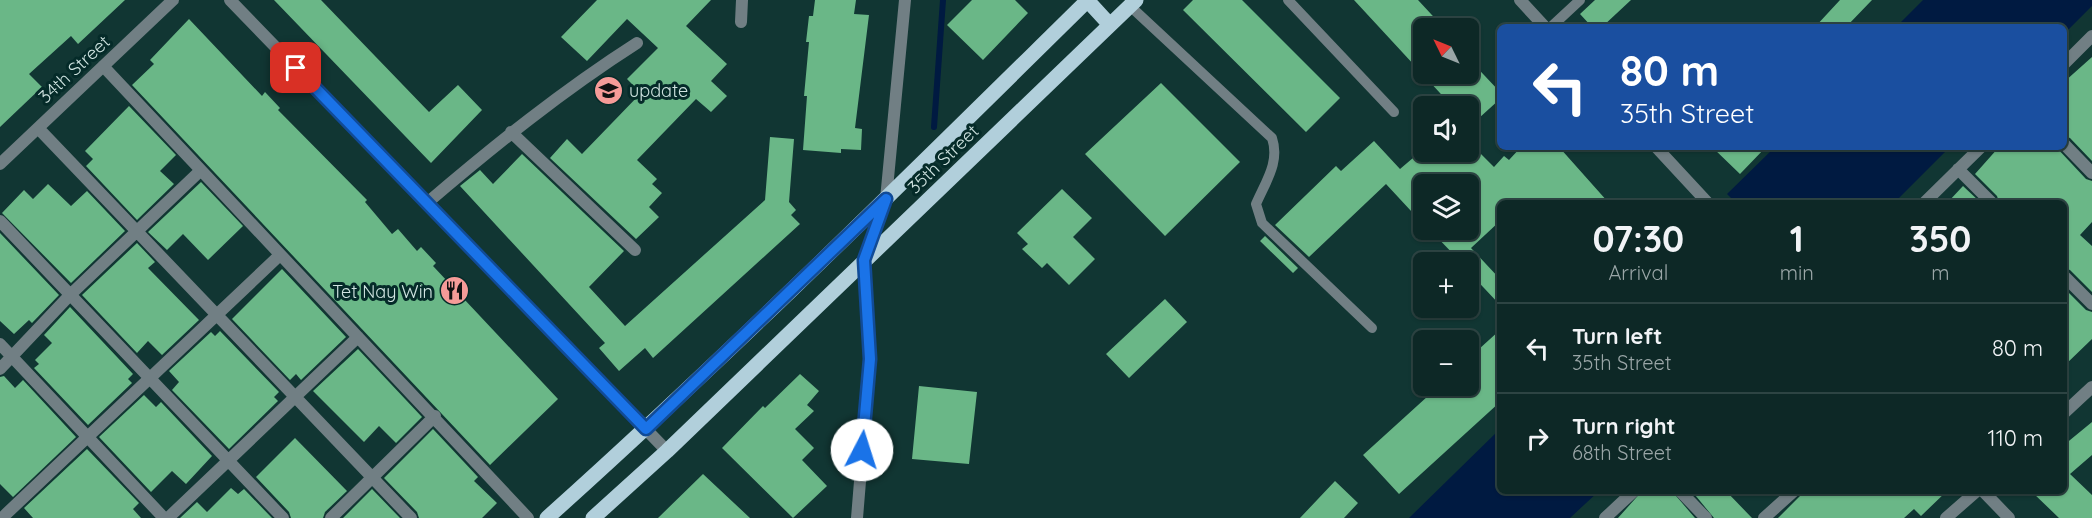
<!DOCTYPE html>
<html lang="en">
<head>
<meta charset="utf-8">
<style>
	:root { --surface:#0d2826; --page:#1b3432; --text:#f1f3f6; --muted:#9aa6a7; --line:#2d4443 }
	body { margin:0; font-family:Quicksand,sans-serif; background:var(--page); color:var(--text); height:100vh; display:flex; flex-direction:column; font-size:22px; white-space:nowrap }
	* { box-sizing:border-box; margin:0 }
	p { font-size:20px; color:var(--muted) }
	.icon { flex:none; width:33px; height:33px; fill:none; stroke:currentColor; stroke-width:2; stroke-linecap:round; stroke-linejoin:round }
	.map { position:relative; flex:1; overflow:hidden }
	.drawer { position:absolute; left:1497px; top:200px; width:570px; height:294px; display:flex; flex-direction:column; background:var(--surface); border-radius:9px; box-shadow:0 2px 4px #0004,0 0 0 2px var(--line) }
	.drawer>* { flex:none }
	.banner { position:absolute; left:1497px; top:24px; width:570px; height:126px; border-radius:9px; box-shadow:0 2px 4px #0004,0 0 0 2px var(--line); background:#1a4fa0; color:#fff; overflow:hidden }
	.needle { width:39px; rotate:313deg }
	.controls { position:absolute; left:1413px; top:18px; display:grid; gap:12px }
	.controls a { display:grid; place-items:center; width:66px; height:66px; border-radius:9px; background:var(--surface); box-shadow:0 2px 4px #0004,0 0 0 2px var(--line); font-size:30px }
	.pin { position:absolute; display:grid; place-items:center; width:51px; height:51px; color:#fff; margin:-26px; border-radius:12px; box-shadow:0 3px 9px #0006 }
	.me { position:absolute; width:66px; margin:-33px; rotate:5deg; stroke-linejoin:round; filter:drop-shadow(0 0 4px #0008) }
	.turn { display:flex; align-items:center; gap:21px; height:126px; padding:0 24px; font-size:27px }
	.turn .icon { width:78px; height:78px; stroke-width:2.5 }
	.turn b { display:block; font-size:42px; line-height:51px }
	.eta { display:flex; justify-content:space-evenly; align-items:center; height:102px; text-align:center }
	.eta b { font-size:36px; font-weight:700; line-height:42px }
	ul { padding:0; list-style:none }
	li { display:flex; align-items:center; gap:18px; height:90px; padding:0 24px; border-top:2px solid var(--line) }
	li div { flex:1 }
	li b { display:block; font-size:22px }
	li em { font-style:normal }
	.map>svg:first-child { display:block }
	.water { fill:#001a41 }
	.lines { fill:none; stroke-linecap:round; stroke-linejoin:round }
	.stream { stroke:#001a41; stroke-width:6 }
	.building { fill:#6ab787 }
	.service { stroke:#717f84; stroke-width:10 }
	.minor { stroke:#717f84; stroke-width:12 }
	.tertiary { stroke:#717f84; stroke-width:12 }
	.primary { stroke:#b1cfdb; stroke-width:15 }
	.route-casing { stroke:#114b97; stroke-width:15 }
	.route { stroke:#1a73e8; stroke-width:10 }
	.labels { text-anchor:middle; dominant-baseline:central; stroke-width:6; stroke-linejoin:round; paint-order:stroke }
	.street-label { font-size:18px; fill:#d0e4e1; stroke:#052b29 }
	.poi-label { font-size:18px; fill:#d0e4e1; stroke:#052b29; text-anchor:start }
</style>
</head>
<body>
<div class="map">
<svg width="2092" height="518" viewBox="0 0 2092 518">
	<rect width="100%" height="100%" fill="#113633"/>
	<path class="water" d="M1923,0H2092V6L2064,34V27H1896Z
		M1775,147H1950L1895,202H1735L1727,194Z
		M1500,429V490L1599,491L1570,518H1409Z"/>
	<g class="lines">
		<path class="stream" d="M934,127L943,0"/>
	</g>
	<path class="building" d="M0,0H125L78,44L71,36L29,74L42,87L0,127Z
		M274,0H321L429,112L458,85L482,110L431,163Z
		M597,0H711L686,26L727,64L711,81L727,96L711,112L696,99L637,160L657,179L652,184L662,193L649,207L659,217L636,239L550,158L567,139L582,154L641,93L627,79L658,48L627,19L587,61L561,37Z
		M815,0H856L854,14L869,15L855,128L862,129L861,150L841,149V153L803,150L807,96H804L809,42H806L809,16H813Z
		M972,0H1015L1028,13L983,60L947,25Z
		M1193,0H1242L1340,98L1306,132L1183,10Z
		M1354,0H1418L1444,28H1424V74H1468V58L1500,92V99L1468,128V106H1452Z
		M1595,0H1631L1602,27H1592L1580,14Z
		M1840,0H1872L1846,27H1815Z
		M189,19L262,96L265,92L280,108L278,110L367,200L365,202L392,234L398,229L417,251L421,247L436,263L433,266L558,399L490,465L132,85L154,64L150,60Z
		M2092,57V161L2070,138L2064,136V82Z
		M1161,83L1240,162L1165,236L1085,154Z
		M129,106L176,155L160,171L174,184L137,220L86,166L93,159L85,151Z
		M770,137L794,139L789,202L796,210L791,215L800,224L653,358L645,348L619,371L599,348L605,343L460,186L480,170L493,184L522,154L624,251L589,287L625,326L765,200Z
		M1374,141L1400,169L1420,152H1479L1494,167L1504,156L1509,160L1521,147H1559L1608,202H1500V221L1471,248L1500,279V305L1468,271V262H1461L1430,230H1468V184H1424V225L1386,184L1309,257L1275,225L1336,166L1341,171Z
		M1712,147H1766L1740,174Z
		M1999,147H2056L2086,179L2092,181V222L2080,235L2092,246V292L2070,270L2064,268V202H1999L1997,196L1975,174Z
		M201,182L243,226L208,260L183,234L167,250L148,232Z
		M48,184L71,206L87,191L125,231L71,283L2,213L24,190L33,199Z
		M1963,186L1980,202H1948Z
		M1062,189L1092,218L1073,237L1095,259L1069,285L1047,263L1042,268L1022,249L1028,244L1017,233Z
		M0,233L59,295L32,323L29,320L14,334L0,321Z
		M1265,236L1298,268L1293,273L1260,241Z
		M137,243L155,262L148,268L199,320L162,355L148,341L137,353L82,295Z
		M282,269L346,337L301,380L296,374L290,380L232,319Z
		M2064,288L2086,310L2092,312V339L2064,366Z
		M1165,299L1187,322L1129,378L1106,354Z
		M70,307L133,374L128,379L132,383L88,425L34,368L39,364L35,360L52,343L44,335Z
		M1500,330V402L1399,494L1363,455L1439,386H1468V359Z
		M220,331L279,392L274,397L278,401L229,449L172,390L179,382L169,371L211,332L215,336Z
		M358,349L422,417L396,443L379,426L364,442L313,391Z
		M800,374L819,391L807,405L814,411L795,429L814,448L802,460L827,486L793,518L722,448L763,406L765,408Z
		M4,376L15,388L23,380L76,437L13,497L0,484V377Z
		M919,386L977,392L969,464L912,459Z
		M144,395L156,407L161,402L212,456L186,484L172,471L151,492L99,437Z
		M2092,422V455L2070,474L2092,495V518H2059L2030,490H2064V445Z
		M433,429L478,477L474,481L497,503L482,518H419L417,512L384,478Z
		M295,438L347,491L325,512L323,518H291L289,512L256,477Z
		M87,449L139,503L133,509L141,518H33L24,508Z
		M703,474L750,518H658Z
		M1335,481L1358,503L1344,518H1300Z
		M231,488L238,494L244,489L272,518H180L197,502L207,512Z
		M372,489L400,518H343Z
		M1643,490H1671L1695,518H1618Z
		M1691,490H1725L1752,518H1714Z
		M1806,490H1948L1921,516L1914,509L1904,518H1778Z"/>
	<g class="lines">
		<path class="service" d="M1288,0L1394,112
			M1130,6L1272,138C1280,162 1266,181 1256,204L1262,223L1372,328
			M1551,27L1580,0"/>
		<path class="minor" d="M230,0L667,451
			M741,22L742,0
			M2064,64L2092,36
			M103,66L528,518
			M38,128L411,518
			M511,132L635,250
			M2064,144L2092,173
			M0,164L173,0
			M1958,169L1991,202
			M1925,202L1981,147
			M427,203C495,145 562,91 637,43
			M0,221L283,518
			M2064,276L2092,304
			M0,344L164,518
			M0,369L70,295L199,172
			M2064,413L2092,387
			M1679,490L1706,518
			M5,515L280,255
			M168,518L358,337
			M331,518L435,416
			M857,518L870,359L864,260L886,199L905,0
			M1605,518L1635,490
			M1764,518L1795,490
			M1946,518L1978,490"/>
		<path class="tertiary" d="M1520,0L1545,27
			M1656,147L1707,202
			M1982,490L2009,518"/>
		<path class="primary" d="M1087,0L1110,25
			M547,518C733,351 910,175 1088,0
			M593,518L667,451L1136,0"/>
	</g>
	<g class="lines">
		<defs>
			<path id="route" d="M296,68L646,429L886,199L864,260L870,359L862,450"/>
		</defs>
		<use href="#route" class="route-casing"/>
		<use href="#route" class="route"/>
	</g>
	<defs>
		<symbol id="university-disc" viewBox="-11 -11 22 22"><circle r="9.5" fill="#f59b98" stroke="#052b29"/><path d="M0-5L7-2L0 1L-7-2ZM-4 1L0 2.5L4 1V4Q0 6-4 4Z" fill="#111"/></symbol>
		<symbol id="restaurant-disc" viewBox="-11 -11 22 22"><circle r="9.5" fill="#f59b98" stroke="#052b29"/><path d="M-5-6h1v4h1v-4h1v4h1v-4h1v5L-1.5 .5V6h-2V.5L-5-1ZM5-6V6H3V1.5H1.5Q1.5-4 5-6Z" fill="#111"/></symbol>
	</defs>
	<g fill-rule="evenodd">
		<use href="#university-disc" x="592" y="74" width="33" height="33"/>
		<use href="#restaurant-disc" x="438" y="274" width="33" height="33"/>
	</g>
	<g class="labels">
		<g class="street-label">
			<text transform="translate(74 69) rotate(-43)">34th Street</text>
			<text transform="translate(943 159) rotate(-44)">35th Street</text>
		</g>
		<g class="poi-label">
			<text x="629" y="90">update</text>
			<text x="433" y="291" text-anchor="end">Tet Nay Win</text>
		</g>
	</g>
</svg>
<div class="controls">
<a><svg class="needle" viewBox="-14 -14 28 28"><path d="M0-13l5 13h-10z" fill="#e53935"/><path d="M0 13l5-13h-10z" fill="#9aa6a7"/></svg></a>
<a><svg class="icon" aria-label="sound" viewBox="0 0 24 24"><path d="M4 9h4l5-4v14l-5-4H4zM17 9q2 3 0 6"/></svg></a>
<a><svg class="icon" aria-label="layers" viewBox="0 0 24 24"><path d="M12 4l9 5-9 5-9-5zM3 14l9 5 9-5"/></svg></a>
<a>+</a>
<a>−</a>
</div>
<div class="pin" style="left:296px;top:68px;background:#d93025"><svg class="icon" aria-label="arrive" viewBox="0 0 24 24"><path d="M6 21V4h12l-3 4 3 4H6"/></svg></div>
<svg class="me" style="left:862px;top:450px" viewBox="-20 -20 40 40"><circle r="19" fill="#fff"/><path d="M0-13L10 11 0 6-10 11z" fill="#1a73e8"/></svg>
<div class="banner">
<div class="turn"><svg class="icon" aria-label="left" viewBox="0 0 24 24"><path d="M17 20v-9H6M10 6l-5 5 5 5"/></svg><div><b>80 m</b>35th Street</div></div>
</div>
<section class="drawer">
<div class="eta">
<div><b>07:30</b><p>Arrival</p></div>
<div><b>1</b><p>min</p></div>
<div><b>350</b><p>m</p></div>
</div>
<ul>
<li><svg class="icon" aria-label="left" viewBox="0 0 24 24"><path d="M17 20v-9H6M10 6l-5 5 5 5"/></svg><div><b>Turn left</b><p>35th Street</p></div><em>80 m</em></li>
<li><svg class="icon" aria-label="right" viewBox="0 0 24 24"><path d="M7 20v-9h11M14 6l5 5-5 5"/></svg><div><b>Turn right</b><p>68th Street</p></div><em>110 m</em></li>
</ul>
</section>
</div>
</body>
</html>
